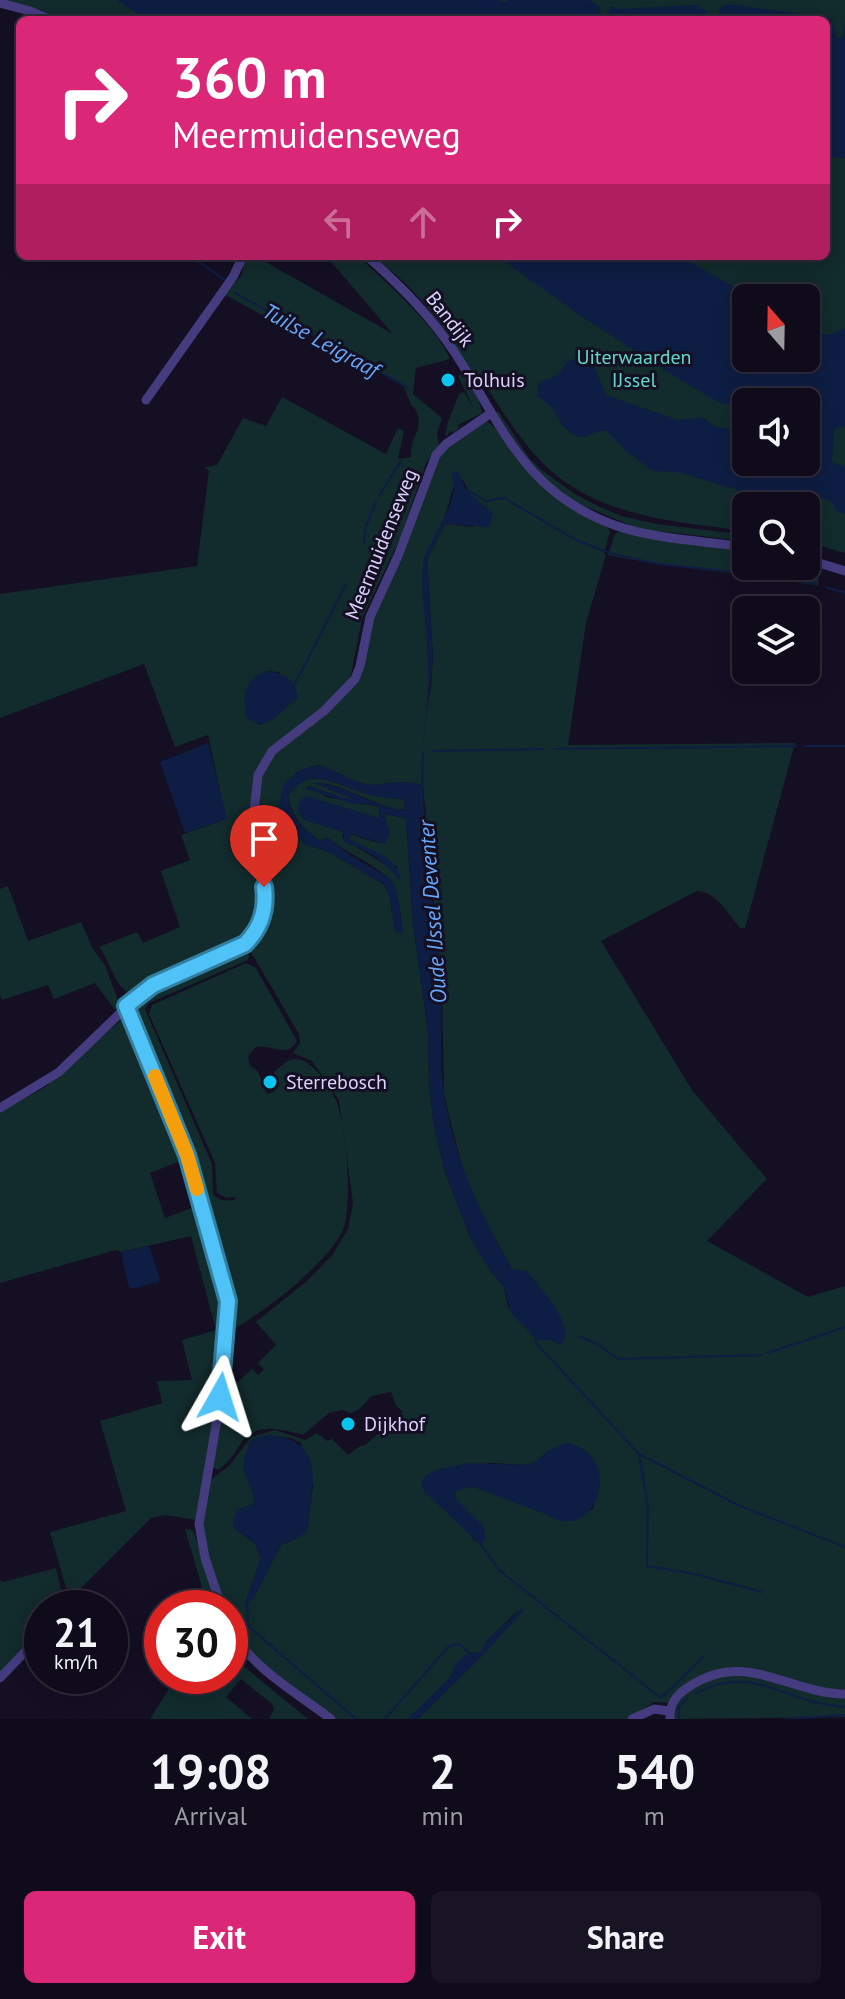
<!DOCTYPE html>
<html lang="en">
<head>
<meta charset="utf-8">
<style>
	:root { --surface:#0f0b1a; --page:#181423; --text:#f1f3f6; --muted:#9b9ba2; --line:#2f2b39; --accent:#db2777 }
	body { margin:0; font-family:"PT Sans",sans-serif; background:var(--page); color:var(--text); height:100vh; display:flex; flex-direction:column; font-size:30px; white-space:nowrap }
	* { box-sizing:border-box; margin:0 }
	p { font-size:26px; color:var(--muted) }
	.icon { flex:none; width:44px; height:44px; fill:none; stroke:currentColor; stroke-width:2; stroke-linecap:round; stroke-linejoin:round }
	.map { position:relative; height:1719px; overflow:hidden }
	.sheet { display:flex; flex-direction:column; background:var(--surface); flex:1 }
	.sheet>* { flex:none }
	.banner { position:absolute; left:16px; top:16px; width:814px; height:244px; border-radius:12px; box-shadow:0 4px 20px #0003,0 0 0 2px var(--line); background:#db2777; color:#fff; overflow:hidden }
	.needle { width:52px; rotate:340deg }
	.fabs { position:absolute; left:732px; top:284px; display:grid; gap:16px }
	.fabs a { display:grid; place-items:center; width:88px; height:88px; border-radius:12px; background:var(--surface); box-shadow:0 4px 20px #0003,0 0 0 2px var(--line); font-size:40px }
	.speed { position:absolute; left:24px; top:1590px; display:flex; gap:16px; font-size:40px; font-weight:700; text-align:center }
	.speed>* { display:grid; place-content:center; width:104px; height:104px; border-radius:50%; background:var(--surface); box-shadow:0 4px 20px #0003,0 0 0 2px var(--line); line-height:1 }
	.speed small { font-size:20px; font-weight:400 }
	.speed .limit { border:12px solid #d22; background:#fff; color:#111 }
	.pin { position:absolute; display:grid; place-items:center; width:68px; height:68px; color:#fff; margin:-82px -34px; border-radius:50% 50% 50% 0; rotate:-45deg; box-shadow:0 0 8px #0007 }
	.pin .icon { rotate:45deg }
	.me { position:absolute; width:88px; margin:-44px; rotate:6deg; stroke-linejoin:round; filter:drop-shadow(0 0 6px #0008) }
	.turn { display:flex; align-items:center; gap:28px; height:168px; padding:0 24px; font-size:36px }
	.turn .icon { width:104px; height:104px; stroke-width:2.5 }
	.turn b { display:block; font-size:56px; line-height:68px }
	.lanes { display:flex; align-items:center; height:76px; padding:0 24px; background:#0003; justify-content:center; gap:40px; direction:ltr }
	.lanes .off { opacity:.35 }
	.eta { display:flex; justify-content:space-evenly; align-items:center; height:136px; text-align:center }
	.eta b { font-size:48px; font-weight:600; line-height:56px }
	.button { display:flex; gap:16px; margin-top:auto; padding:16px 24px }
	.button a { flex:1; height:92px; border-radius:12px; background:var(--accent); color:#fff; font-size:32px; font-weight:600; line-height:92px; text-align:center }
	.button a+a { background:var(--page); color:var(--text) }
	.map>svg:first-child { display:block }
	.green { fill:#122b2c; fill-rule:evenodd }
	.water { fill:#0e1d43 }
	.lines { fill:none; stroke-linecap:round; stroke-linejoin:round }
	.stream { stroke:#0e1d43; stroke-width:2 }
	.minor { stroke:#453c7f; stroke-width:9 }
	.route-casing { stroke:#337fa1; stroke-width:20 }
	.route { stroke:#4fc3f7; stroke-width:14 }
	.slow { stroke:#f59e0b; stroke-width:14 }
	.poi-dot { fill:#0cc4f0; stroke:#140f23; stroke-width:3 }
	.labels { text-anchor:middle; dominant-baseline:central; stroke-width:6; stroke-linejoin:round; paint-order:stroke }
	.street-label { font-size:20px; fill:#dcd3fd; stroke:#140f23 }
	.park-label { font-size:20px; fill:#62d9c7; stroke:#140f23 }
	.poi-label { font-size:20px; fill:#dcd3fd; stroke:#140f23; text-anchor:start }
	.water-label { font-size:22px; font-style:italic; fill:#66a7f8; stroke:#140f23 }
</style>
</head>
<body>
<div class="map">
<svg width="845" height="1719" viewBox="0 0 845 1719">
	<rect width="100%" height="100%" fill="#140f23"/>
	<path class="green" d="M1,0H158L193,20H60L41,10Z
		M488,0H845V39L826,38V20H606Z
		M826,142L845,143V553L806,542V506H746V531C671,521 592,517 538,458C516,434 498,405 481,378L474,377C448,335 421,290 379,262L378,256H826ZM746,298H806V358H746ZM746,402H806V462H746Z
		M244,256H255L393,334L326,256H358C386,283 436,325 450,359L416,368L413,394L442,418L437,434L439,445L426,463L401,536L362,619L350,680L256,771L261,879L260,917L242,943L135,996C114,989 112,964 99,947L137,932L143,943L180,927L161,871L190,860L181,835L226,819L208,735L175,747L144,664L0,718V594L197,566L209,471L205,467L217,465L243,418L266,426L282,397L386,454L398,428L404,431L398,459L411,457C409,435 427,430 414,407H412L403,385L305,330L299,340L276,325V323L224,294L242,275ZM267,671L279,672L298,697L273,719L260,725L247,718Z
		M463,374L479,401L482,413L458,425L459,428L453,433L451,431L445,437L448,422L459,394L464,392L474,409L458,376Z
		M498,411L530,459L543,471L575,494L596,505L621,516L657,524L746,535V541L639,529L572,501L540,477L496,413Z
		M484,421C500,425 510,452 521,464C545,493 574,512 608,528L610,532L604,553L606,555L586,623L568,745L795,743L745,928H740C728,914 717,892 697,891L601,941L692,1090L767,1179L707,1241L808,1297L845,1286V1689H826L745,1667L727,1668L668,1703L654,1702L627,1719H418L484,1654L519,1609L487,1641L481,1652L456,1664L450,1678L408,1719H332L264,1665L240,1640L230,1622V1608H224L211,1568L202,1525L209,1481L230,1465L251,1437L275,1430L305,1440L317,1433L327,1441L332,1439L348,1455L361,1445L364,1446L403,1412L396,1406L391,1392L372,1396L358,1410L350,1413L342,1410L329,1413L303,1435C279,1429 255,1421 239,1446C233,1456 228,1463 218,1470L211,1467L227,1376L238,1382L252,1369L258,1375L264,1369L258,1363L276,1345L256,1322L307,1281L333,1254L348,1229L353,1203L339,1100L312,1061L293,1053L300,1043L299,1034L248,947L262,925L257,810L261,777L272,755L351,688L368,630L437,456ZM454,478L463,480L472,498L487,508L473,527L445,524L427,559L433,658L431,687L426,712L429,684L424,559L444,519L454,485ZM318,765C333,769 359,786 373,785C395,783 400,780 423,785L442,989L444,1092L448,1112L463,1170L475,1202L512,1269L537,1340L508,1307L504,1287L492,1273L471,1239L445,1172L434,1125L429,1086L428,1031L413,923L406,818L384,814L387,827L378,843L350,834L349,839L399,868H391L342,838L344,832L301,818H379L380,807L327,797L308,786L350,800L352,798L315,783C339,782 373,805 399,810L405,809L404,799C389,798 373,796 359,791C332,783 309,765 288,796C291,816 303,830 319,840L328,838C375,874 400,863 402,932L392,912L390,897L383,884L329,852L304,844L282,812L298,771ZM266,1435L291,1438L301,1443L313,1486L307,1530L296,1539L281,1545L254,1597L244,1606L261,1558L255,1544L234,1528L237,1510L254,1504L253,1492ZM549,1450L596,1496L593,1509L565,1521L476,1487H467L456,1491L454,1497L477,1543L460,1523L424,1491L440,1469L492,1463L527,1465L537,1461Z
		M618,532L746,552V566L806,565L819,568L818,586C748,573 678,569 608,555L615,534Z
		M8,886L28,941L81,922L93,949L105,965L119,1003L115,1010L95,983L54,999L48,985L2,1000L0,995V889Z
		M243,948L249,956L248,960L149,1003L145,1009L212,1164L213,1194C219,1201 225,1201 234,1200L236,1197L227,1198L217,1193L215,1163L149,1014L152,1005L246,963L256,968L297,1041C287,1059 271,1044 256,1047L248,1056L250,1066L258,1071L267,1094L275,1091V1088L279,1086L274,1072C279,1068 287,1059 294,1059C312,1058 329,1085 336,1100C346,1124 354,1209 342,1232C327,1263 264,1313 233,1329L229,1328L214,1239L132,1009L138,998Z
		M121,1020L128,1022L186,1159L150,1173L165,1218L200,1205L224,1307L219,1382L197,1520L165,1515L151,1518L81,1588H66L50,1532L126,1511L100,1421L162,1403L157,1381L192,1380L182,1340L216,1330L191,1236L121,1252L116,1250L0,1283V1112L45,1087Z
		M185,1529L193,1530L195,1535L218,1608H208Z
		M56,1568L63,1597L62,1608H42V1631L0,1675V1580L3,1582Z
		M230,1655L308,1719H269L274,1710L272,1704L241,1679L226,1697L252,1719H150L177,1676H230Z
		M743,1673L845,1697V1717L673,1719C674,1713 674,1705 678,1700C691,1681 722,1676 743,1673Z"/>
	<path class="water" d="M117,0H501L504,4L509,0H589L599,6L603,20H146Z
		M726,4L827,17L832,20L837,39L843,36L845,22V158L826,157V20H717L719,8Z
		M696,5L707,12V20H605L611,6L618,9Z
		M497,256H679L738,289L746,300V358H806V331L828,335L845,328V426L834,429L832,462L845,467V514L837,511L832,502L823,498L744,492L678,472L653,471L626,451L607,431C593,430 592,436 583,437C566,437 559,418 552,408C548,403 542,399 537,396C537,373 549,384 560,372C563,368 565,364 569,360L586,358L594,366L606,395L678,420L703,418L716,427L727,428L746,435V462H806V402H746V408L718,402L674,376L578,314Z
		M459,471C462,491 478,501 493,513L489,527L445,524L427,559L433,658L422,753C425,720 430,687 428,653C427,627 419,585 424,560C430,536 464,498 451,473Z
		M267,671C284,673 295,679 298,697L273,719L260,725L247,718C241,698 245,677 267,671Z
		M208,743L227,819L185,833L160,762Z
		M318,765C333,769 359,786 373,785C396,783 398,780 423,785C424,845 434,907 440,967C444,1009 438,1053 444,1094C454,1158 480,1213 512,1269L527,1271C541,1291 577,1324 561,1345L550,1340H537L511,1313L504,1287L492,1273L471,1239L445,1172L434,1125L429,1086L428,1031L413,923L406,818L384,814L390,833L385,844L351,834L349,839C369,851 394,853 401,879L399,880C385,860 366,850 344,842V832L305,820L298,812L299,802L306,796L379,818L380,807L362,803L353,804L306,789L307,786L350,800L351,798L313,783C334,781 374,805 398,810L405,809L404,799C390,798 375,797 361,792C334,783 309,764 288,796C290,816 303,830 319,840L328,838L350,855L391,879L397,892L403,932L395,933L390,897L383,884L329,852L304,844L282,812L279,805L284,784L298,771Z
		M149,1246L160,1279L158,1282L131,1289L128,1285L121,1252Z
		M266,1435C313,1438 317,1463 310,1504C309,1511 310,1522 307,1529C302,1539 290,1540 281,1545L254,1597L243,1608L261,1558C259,1554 258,1549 256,1546C245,1530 224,1534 237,1510L254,1504C252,1472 233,1479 251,1440Z
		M566,1443C620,1452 602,1526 564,1521C556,1520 547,1515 540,1512C519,1504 497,1496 476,1488L467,1487L456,1491L454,1497L484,1527L485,1540L481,1545L424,1491L421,1483L426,1475L440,1469L469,1463L528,1465L537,1461L549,1450Z
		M522,1608L523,1611L484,1654L418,1719H408L450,1678L456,1664L467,1654L481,1652L487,1641Z"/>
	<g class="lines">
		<path class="stream" d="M190,256L225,280
			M235,293L407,387
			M469,491L486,501L504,498L576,540L613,554L659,564L767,575L816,584
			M379,496L401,461
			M364,543L366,526L376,502
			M826,587L845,593
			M295,684L346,584
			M804,746H845
			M554,749L796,746
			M433,751L543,749
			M422,786L423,753
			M579,1336L597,1344L618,1359L761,1355
			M537,1339L536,1343L639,1454L648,1507L647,1566L695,1574L762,1592
			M768,1353L845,1327
			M639,1454L740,1506L845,1547
			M481,1545L500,1571L661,1698L704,1656
			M247,1604L248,1626L356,1719
			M696,1693C741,1671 764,1686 807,1700C819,1704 832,1705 845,1707
			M385,1719L449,1646L459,1644L471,1654
			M679,1719V1707L687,1698
			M787,1719L845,1715"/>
		<path class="minor" d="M0,3L30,11L51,20
			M367,256C399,284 430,315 453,350C502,424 523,492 614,525C653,539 704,541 746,547
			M146,400L233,277L243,256
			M806,559L845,571
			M126,1006L187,1155L228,1301L218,1414L199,1524L205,1558L222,1608
			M0,1108L59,1072L141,993L234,951L255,932L262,918L265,897L254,812L258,775L272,751L324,711L355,679L360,666L370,617L398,556L436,455L446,444L491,413
			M230,1628C250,1667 297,1693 331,1719
			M0,1678L42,1634
			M632,1719L654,1709L669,1711
			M670,1719C669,1705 675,1696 687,1688C745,1648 786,1693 845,1694"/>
	</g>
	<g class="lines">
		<defs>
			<path id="route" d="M220,1397L228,1301L187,1155L126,1006L153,985L245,944C261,928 267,910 264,887"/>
		</defs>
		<use href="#route" class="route-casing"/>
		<use href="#route" class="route"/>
		<path class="slow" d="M155,1076L187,1155L197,1189"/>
	</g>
	<g class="poi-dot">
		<circle cx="448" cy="380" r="8"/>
		<circle cx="270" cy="1082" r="8"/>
		<circle cx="348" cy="1424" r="8"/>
	</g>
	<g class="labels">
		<g class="street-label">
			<text transform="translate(450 319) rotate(52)">Bandijk</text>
			<text transform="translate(381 544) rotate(-68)">Meermuidenseweg</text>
		</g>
		<g class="park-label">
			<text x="634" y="357">Uiterwaarden<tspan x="634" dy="23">IJssel</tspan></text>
		</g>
		<g class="poi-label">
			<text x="464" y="380">Tolhuis</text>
			<text x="286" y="1082">Sterrebosch</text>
			<text x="364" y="1424">Dijkhof</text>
		</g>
		<g class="water-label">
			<text transform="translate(321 340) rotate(29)">Tuilse Leigraaf</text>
			<text transform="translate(432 912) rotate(-94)">Oude IJssel Deventer</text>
		</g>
	</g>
</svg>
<div class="fabs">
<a><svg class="needle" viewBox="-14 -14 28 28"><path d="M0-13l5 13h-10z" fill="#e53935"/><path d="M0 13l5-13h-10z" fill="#9b9ba2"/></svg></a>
<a><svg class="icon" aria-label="sound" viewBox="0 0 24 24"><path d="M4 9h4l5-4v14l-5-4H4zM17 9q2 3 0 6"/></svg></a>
<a><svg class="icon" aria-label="search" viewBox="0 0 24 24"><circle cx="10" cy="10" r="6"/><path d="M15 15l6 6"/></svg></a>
<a><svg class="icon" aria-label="layers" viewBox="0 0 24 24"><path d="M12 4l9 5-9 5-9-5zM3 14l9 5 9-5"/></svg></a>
</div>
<div class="speed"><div>21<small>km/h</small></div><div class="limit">30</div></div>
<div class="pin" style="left:264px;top:887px;background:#d93025"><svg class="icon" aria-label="arrive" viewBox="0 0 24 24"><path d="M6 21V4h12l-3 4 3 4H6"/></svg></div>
<svg class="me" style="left:220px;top:1397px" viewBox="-20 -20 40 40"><path d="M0-17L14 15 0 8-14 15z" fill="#4fc3f7" stroke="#fff" stroke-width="4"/></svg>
<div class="banner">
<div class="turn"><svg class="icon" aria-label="right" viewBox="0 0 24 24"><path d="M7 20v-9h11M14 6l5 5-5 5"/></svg><div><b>360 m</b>Meermuidenseweg</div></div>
<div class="lanes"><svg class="icon off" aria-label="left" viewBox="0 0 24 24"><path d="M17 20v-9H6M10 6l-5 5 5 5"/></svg><svg class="icon off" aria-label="ahead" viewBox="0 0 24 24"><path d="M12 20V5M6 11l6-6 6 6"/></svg><svg class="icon" aria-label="right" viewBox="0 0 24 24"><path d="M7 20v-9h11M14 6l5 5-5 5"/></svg></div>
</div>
</div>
<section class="sheet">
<div class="eta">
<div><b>19:08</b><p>Arrival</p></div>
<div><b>2</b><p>min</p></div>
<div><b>540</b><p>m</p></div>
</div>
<div class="button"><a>Exit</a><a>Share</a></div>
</section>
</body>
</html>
